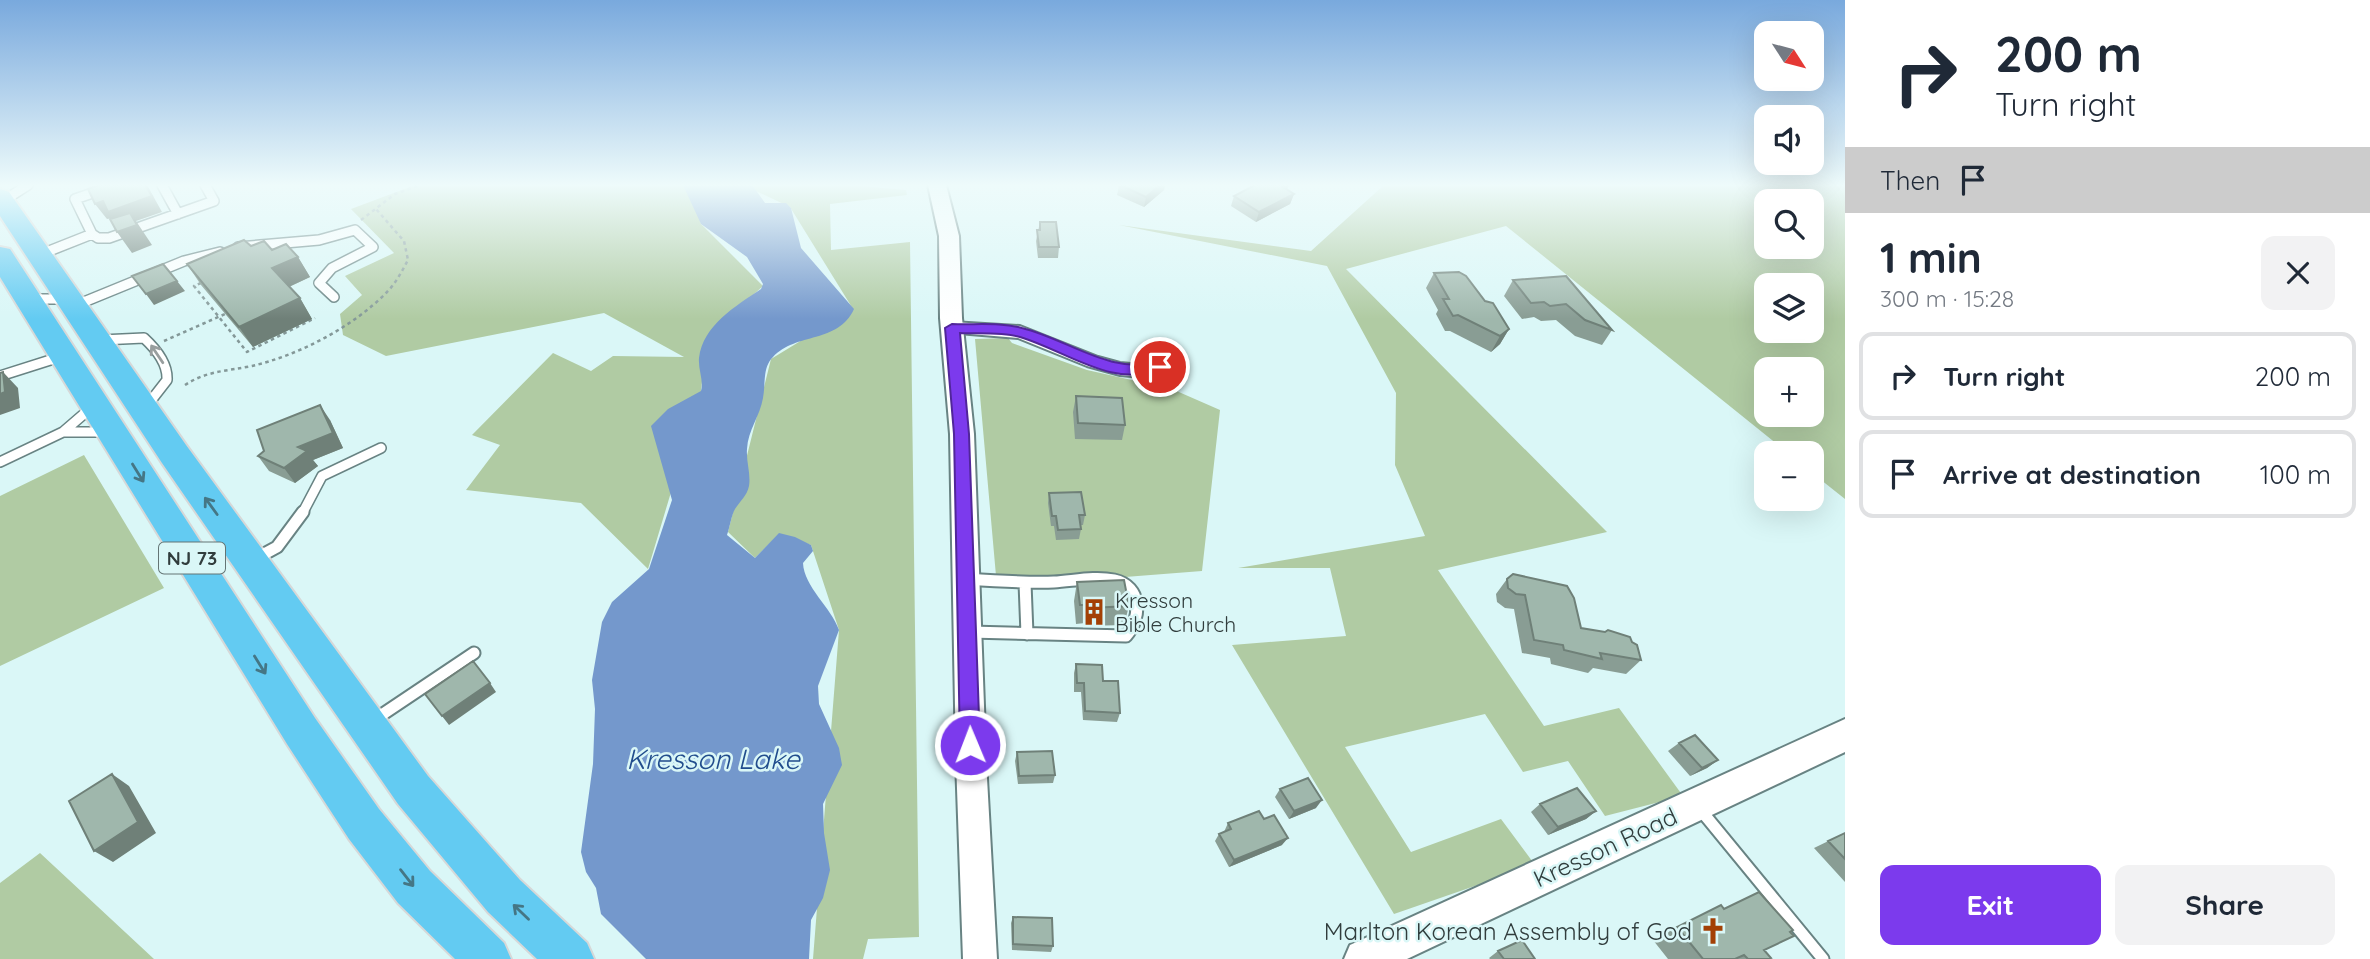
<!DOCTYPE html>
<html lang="en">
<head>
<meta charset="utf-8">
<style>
	:root { --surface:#fff; --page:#f2f2f3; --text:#1f2937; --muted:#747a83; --line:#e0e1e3; --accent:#7c3aed }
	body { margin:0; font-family:Quicksand,sans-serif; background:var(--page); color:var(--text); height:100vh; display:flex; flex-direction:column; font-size:26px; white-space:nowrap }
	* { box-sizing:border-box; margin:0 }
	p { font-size:23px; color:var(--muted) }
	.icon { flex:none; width:38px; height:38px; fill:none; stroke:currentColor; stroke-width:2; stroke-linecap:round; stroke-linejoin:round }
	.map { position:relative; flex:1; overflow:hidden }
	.details { display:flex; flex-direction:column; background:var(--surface); width:525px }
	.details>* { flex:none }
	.guide { background:#fff; color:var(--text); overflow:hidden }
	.needle { width:46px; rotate:126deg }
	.controls { position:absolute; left:1754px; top:21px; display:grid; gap:14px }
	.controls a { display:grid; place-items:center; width:70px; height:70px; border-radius:14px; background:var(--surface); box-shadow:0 7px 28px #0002; font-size:35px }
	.pin { position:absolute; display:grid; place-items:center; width:60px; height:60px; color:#fff; margin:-30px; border:4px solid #fff; border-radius:50%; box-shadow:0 2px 7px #0007 }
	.me { position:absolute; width:77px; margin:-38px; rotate:359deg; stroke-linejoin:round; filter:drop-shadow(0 0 5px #0008) }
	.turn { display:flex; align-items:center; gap:24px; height:147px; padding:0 35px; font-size:32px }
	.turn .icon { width:91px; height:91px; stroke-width:2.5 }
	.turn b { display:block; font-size:49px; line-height:60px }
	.then { display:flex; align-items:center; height:66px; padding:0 35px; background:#0003; gap:14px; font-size:26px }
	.round { display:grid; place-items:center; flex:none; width:74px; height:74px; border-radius:14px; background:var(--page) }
	.summary { display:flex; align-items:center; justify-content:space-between; height:119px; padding:0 35px }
	h1 { font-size:42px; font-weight:800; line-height:52px }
	.cta { display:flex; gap:14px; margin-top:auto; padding:14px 35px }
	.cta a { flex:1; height:80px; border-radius:14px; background:var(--accent); color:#fff; font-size:28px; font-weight:800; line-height:80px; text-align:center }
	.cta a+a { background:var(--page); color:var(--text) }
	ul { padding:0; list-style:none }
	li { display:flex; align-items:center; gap:21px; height:88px; margin:0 14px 10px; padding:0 21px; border:4px solid var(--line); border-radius:14px }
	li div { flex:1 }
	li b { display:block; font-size:26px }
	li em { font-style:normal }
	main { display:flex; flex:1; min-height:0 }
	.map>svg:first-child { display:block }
	.green { fill:#b0cba3; fill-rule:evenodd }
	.water { fill:#7498cc }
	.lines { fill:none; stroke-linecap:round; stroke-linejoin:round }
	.service-far1-casing { stroke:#688383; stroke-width:12 }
	.service-casing { stroke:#688383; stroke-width:15 }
	.minor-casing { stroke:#688383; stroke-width:4 }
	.tertiary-casing { stroke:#688383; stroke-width:4 }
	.secondary-casing { stroke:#688383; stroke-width:4 }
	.trunk-casing { stroke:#d6d8d8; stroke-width:4 }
	.path { stroke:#849898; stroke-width:2.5; stroke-dasharray:3.5 3.5; stroke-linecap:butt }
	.service-far1 { stroke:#fff; stroke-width:9 }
	.service { stroke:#fff; stroke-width:11 }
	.minor { fill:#fff; fill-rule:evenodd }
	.tertiary { fill:#fff; fill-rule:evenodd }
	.secondary { fill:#fff; fill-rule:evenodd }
	.trunk { fill:#63cbf2; fill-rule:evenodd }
	.wall { fill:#899d94 }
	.shaded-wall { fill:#6f8078 }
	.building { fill:#9fb7ac; stroke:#6f8078; stroke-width:2 }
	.oneway { stroke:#989e9e }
	.oneway2 { stroke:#457685 }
	.route { fill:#7c3aed; stroke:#51269a; stroke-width:2 }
	.labels { text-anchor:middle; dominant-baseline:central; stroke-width:5; stroke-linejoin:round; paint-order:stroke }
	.shield { fill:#daf7f7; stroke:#647575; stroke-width:2 }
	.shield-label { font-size:19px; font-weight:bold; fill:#313d3d }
	.poi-label { font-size:21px; fill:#313d3d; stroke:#daf7f7; text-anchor:start }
	.near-street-label { font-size:24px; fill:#313d3d; stroke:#daf7f7 }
	.near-poi-label { font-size:24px; fill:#313d3d; stroke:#daf7f7; text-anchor:end }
	.near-water-label { font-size:28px; font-style:italic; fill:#214d8d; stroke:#daf7f7 }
</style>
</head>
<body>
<main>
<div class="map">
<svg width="1845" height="959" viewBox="0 0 1845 959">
	<rect width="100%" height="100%" fill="#daf7f7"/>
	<path class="green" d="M415,185H690L701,224L763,286L706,338L701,392L648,569L581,503L466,490L500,445L472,435L553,353L591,371L613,356L684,357L604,313L386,356L343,335L340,314L362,295L345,276L394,253L351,209Z
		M753,185H849L906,190L907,195L830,204L831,250L910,242L919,937L868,939L863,959H813L839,630L811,545L779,534L755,558L728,532L771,359L853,309L790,207L754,190Z
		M1384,185H1845V499L1811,472V453H1788L1506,226L1346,269L1607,532L1438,570L1544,726L1619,708L1683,796L1605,816L1568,761L1523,772L1485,714L1345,747L1411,852L1501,819L1535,865L1394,914L1232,645L1346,636L1330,568H1238L1425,536L1395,465L1396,393L1327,266L1119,225L1311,251ZM1766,201H1811V247H1766ZM1766,285H1811V331H1766ZM1766,369H1811V415H1766Z
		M1008,338L1012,343L1087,370L1172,389L1220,410L1202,571L997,587L975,339Z
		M84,455L164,588L0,666V496Z
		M40,853L154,959H155H0V883Z"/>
	<path class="water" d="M683,185H752L765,203H786L791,208L801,248L854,309C838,344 796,332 773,357C762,368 766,384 763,398C760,416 748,430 747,449C746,462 751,474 749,486C747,496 740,501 735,509C731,516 730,527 727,535L755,558L779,533L795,537L811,545L813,551L803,563C804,587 831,607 839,630L818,686L819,704L839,748L842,765L823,804L824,833L830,870L823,898L811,920L809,959H646L601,914L596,888L586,872L581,852L593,764L595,709L592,680L602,622L612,602L649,569L672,500L651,426L668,409L701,391C704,381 698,370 699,358C703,325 736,306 761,289L763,284L747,257L701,224Z"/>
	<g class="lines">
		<defs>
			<path id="service-far1" d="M162,185L178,214
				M3,201L28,185
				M92,234L75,199L116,185
				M238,247L319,240L355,230L373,247L332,268L319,283L334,297
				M39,255L92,234L98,238H109L214,201L205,185
				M33,296L39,299H66
				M74,306L184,261L220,252
				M101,340L144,338C156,349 168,363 167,380L146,407
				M0,376L63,356
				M92,407L63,432H109
				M0,462L63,432
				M302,514L322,476L381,448"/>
			<path id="service" d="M255,559L277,547L303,512
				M967,579C996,581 1025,583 1054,582C1073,581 1095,576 1114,580C1142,586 1142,618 1126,636L970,632
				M1025,583L1027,634
				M374,720L474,653
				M1699,808L1823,959"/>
			<path id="minor" d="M952,322L1020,326L1098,357L1120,363L1143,365L1177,357L1186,363L1183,367L1143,377L1120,375L1087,366L1018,338L946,332L944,328Z"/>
			<path id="tertiary" d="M928,185H946L959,236L962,318L974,434L986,760L997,959H963L956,760L950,434L940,318L939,236Z"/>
			<path id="secondary" d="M1845,719V752L1407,959H1344L1350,945Z"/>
			<path id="trunk" d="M0,189L9,192L186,445L428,776L520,880L587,943L594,959H537L488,912L398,804L162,463L0,216Z
				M0,247L10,249L315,718L379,809L430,871L504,943L511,959H455L398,903L349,839L287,744L0,277Z"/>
		</defs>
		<use href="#service-far1" class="service-far1-casing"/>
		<use href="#service" class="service-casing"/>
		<use href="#minor" class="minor-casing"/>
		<use href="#tertiary" class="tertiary-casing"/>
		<use href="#secondary" class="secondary-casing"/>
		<use href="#trunk" class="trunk-casing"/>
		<path class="path" d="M361,220L395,194L420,185
			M201,283L194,286L247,352L315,318
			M164,341L225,314
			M185,385C206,371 227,371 252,366C299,355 353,327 387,292C396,283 402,271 408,260L404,241L376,209"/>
		<use href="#service-far1" class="service-far1"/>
		<use href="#service" class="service"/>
		<use href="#minor" class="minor"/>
		<use href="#tertiary" class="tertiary"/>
		<use href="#secondary" class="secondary"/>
		<use href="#trunk" class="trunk"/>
	</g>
	<path class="wall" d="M1117,185H1165L1164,190L1144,207L1117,195L1119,186Z
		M1255,185H1289L1287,190L1294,194L1290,204L1256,222L1231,206L1234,196Z
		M1040,222L1059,247L1058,258H1038L1036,241Z
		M251,246L272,250L298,257L310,277L289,287L300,298L312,319L253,347L201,285L187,264Z
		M1434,273L1509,329L1500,344L1491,352L1450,331H1445L1436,314L1438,310L1426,288Z
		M1566,276L1612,330L1602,345L1575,336L1556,320L1541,321L1534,317L1522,319L1504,296L1513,280Z
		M1076,396L1125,425L1122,440L1075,439L1073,412Z
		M330,420L343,448L313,460L318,466L295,483L269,471L258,456Z
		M1049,493L1085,515L1083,525H1080L1081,529L1079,539L1056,540L1054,526H1051L1048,503Z
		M1507,579L1581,628L1632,642L1641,660L1626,674L1593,668L1588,673L1551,664L1550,658L1522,653L1514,609L1505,608L1497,602L1496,594Z
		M1077,582L1129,606L1124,625L1085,626V623L1076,624L1074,601Z
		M1076,664L1103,681L1120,713L1117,722L1083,720L1081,692H1074V673Z
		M1679,743L1718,760L1707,768L1690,776L1668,751Z
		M1017,752L1055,775L1053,783L1018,784L1015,761Z
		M1280,789L1316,808L1289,819L1275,797Z
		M1540,804L1596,811L1586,819L1548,835L1531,812Z
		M1228,823L1282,845L1229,867L1215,841L1219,834L1224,832Z
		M1845,833V882L1814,848Z
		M1013,917L1053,946L1051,952L1012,950L1011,923Z
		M1677,927L1764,950L1768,959H1668L1653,940Z
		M1498,951L1535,959H1490L1489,958Z"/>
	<path class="shaded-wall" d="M145,185H147L162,212L136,221L152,245L132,253L117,232L119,227L112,218L107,219L95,204Z
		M1160,185H1165L1164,190L1144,207L1146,197Z
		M1294,194L1290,204L1256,222L1259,212Z
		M298,257L310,277L284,289L272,268Z
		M177,281L185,291L154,305L146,294Z
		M300,298L312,319L253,347L239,327Z
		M1509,329L1500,344L1491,352L1500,336Z
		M3,372L18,388L20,408L0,415V394Z
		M320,405L330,420L343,448L313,460L318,466L295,483L284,468L298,447Z
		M490,683L496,692L449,725L442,716Z
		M1718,760L1707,768L1690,776L1702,768Z
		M112,774L129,786L156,833L113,862L94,851Z
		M1322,800L1316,808L1289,819L1294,811Z
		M1596,811L1586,819L1548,835L1558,827Z
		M1288,838L1282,845L1229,867L1234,860Z"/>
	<path class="building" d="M98,185H145L152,196L108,212L103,201L95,204L88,189Z
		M1120,185H1160L1146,197Z
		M1255,185H1287L1283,187L1294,194L1259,212L1234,196Z
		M130,213L137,225L117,232L110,219Z
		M1040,222H1056L1059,247H1039L1037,230H1040Z
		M244,240L251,246L264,241L272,250L286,244L298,257L272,268L300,298L239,327L187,264Z
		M163,264L177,281L146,294L132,276Z
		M1459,272L1466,276L1485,301L1493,303L1509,329L1500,336L1458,315L1453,316L1443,299H1449L1434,273Z
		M1566,276L1612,330L1585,320L1566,304L1550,306L1544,302L1531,303L1513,280Z
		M3,372L5,392L0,394V373Z
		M1076,396L1122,398L1125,425L1078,423Z
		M320,405L333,433L298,447L307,451L284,468L258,456L264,451L257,430Z
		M1081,492L1085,515H1079L1081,529L1058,530L1056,516H1052L1049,493Z
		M1513,574L1567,586L1574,598L1581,628L1605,632L1608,630L1630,637L1632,642L1637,645L1641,660L1600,653L1602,659L1564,650L1563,645L1534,640L1525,595L1516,594L1508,588L1507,579Z
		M1124,580L1129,606L1090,608L1089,605H1080L1077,582Z
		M473,661L490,683L442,716L425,694Z
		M1076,664L1102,665L1103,681H1118L1120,713L1085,711L1084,683H1077Z
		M1695,735L1718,760L1702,768L1679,743Z
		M1052,751L1055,775L1019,776L1017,752Z
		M112,774L138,822L94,851L69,801Z
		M1308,778L1322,800L1294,811L1280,789Z
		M1577,788L1596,811L1558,827L1540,804Z
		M1259,811L1264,819L1274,815L1288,838L1234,860L1219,834L1231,829L1228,823Z
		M1845,833V859L1828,841Z
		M1759,892L1793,930L1790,932L1794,936L1764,950L1771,958L1768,959H1748L1744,955L1735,959H1703L1677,927L1721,905L1724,909Z
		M1013,917L1052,918L1053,946L1013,944Z
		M1522,940L1535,959H1504L1498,951Z"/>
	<defs><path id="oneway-shaft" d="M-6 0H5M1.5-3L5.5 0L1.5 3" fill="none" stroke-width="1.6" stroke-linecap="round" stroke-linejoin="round" transform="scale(1.75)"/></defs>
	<use class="oneway" href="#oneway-shaft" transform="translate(157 354) rotate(-124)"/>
	<g class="oneway2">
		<use href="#oneway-shaft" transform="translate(138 473) rotate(58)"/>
		<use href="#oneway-shaft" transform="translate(211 506) rotate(-126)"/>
		<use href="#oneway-shaft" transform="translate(260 665) rotate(58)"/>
		<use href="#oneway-shaft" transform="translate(407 878) rotate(52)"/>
		<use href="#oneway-shaft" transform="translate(521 912) rotate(-136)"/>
	</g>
	<linearGradient id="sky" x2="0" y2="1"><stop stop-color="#79a9dd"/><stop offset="0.58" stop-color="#eefbfb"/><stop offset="1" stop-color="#eefbfb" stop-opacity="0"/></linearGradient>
	<rect width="1845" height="319" fill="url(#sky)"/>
	<path class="route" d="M952,324C975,325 1001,322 1022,328C1070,340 1109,375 1160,362L1167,367L1165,371C1109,387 1071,353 1020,337C1002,332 978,334 960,333L969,434L980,745L977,752L970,754L963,752L960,745L954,434L945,328Z"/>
	<defs>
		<symbol id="building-bare" viewBox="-9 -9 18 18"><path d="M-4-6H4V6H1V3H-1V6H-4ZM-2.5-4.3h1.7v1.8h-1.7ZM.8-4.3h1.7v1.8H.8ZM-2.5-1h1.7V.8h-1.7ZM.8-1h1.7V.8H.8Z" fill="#a34005" stroke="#daf7f7" stroke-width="2.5" paint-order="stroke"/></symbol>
		<symbol id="church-bare" viewBox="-9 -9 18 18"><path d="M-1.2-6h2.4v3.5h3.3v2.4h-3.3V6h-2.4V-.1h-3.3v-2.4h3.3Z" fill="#a34005" stroke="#daf7f7" stroke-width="2.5" paint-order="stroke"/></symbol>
	</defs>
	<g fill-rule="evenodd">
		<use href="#building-bare" x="1075" y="593" width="38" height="38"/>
		<use href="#church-bare" x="1694" y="912" width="38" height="38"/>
	</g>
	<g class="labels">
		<rect class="shield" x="159" y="542.5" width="66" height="31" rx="5"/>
		<g class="shield-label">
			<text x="192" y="558">NJ 73</text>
		</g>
		<g class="poi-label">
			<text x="1115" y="600">Kresson<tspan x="1115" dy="24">Bible Church</tspan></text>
		</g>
		<g class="near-street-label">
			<text transform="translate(1605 847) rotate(-25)">Kresson Road</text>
		</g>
		<g class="near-poi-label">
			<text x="1692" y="931">Marlton Korean Assembly of God</text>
		</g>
		<g class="near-water-label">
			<text x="713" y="758">Kresson Lake</text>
		</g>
	</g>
</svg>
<div class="controls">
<a><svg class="needle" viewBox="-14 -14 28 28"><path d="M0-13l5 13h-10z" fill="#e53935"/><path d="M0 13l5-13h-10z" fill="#747a83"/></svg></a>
<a><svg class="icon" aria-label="sound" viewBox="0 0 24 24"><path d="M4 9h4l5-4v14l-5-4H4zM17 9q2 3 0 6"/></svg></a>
<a><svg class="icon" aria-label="search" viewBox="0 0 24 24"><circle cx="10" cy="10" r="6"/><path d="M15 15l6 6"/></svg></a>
<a><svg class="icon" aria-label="layers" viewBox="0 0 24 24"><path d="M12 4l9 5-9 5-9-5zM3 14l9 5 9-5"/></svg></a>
<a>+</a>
<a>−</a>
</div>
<div class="pin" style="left:1160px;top:367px;background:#d93025"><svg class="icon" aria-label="arrive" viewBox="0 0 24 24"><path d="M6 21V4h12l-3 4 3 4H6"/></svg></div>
<svg class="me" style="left:970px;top:745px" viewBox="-20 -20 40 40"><circle r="17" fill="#7c3aed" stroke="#fff" stroke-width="3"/><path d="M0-11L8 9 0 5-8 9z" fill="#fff"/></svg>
</div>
<section class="details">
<div class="guide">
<div class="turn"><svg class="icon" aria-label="right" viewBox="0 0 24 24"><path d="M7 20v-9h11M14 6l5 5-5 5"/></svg><div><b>200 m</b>Turn right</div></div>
<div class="then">Then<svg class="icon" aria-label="arrive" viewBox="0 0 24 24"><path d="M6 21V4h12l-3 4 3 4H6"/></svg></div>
</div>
<div class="summary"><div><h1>1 min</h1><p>300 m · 15:28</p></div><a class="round"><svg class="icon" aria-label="close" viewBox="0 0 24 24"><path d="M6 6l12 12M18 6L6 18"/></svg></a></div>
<ul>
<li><svg class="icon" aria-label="right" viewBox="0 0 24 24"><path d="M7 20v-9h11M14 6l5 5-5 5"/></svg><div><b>Turn right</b></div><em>200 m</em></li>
<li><svg class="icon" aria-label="arrive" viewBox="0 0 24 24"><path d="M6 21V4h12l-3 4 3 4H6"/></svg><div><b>Arrive at destination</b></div><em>100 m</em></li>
</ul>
<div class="cta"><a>Exit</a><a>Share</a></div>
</section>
</main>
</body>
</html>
